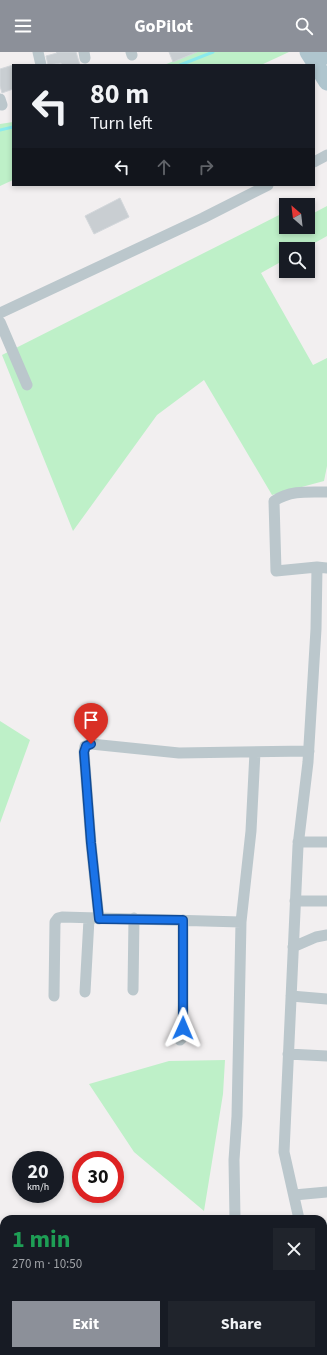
<!DOCTYPE html>
<html lang="en">
<head>
<meta charset="utf-8">
<style>
	:root { --surface:#171b24; --page:#20242c; --text:#f1f3f6; --muted:#9ea1a6; --accent:#8c9099 }
	body { margin:0; font-family:"Source Sans 3",sans-serif; background:var(--page); color:var(--text); height:100vh; display:flex; flex-direction:column; font-size:15px; white-space:nowrap }
	* { box-sizing:border-box; margin:0 }
	p { font-size:13px; color:var(--muted) }
	.icon { flex:none; width:22px; height:22px; fill:none; stroke:currentColor; stroke-width:2; stroke-linecap:round; stroke-linejoin:round }
	.map { position:relative; flex:1; overflow:hidden }
	.panel { position:absolute; left:0px; top:1163px; width:327px; height:140px; display:flex; flex-direction:column; background:var(--surface); border-radius:12px 12px 0 0; box-shadow:0 2px 6px #0003 }
	.panel>* { flex:none }
	.guide { position:absolute; left:12px; top:12px; width:303px; height:122px; border-radius:0px; box-shadow:0 2px 6px #0003; background:#171b24; color:var(--text); overflow:hidden }
	.needle { width:26px; rotate:332deg }
	.buttons { position:absolute; left:279px; top:146px; display:grid; gap:8px }
	.buttons a { display:grid; place-items:center; width:36px; height:36px; border-radius:0px; background:var(--surface); box-shadow:0 2px 6px #0003; font-size:20px }
	.speed { position:absolute; left:12px; top:1099px; display:flex; gap:8px; font-size:20px; font-weight:700; text-align:center }
	.speed>* { display:grid; place-content:center; width:52px; height:52px; border-radius:50%; background:var(--surface); box-shadow:0 2px 6px #0003; line-height:1 }
	.speed small { font-size:10px; font-weight:400 }
	.speed .limit { border:6px solid #d22; background:#fff; color:#111 }
	.pin { position:absolute; display:grid; place-items:center; width:34px; height:34px; color:#fff; margin:-41px -17px; border-radius:50% 50% 50% 0; rotate:-45deg; box-shadow:0 0 4px #0007 }
	.pin .icon { rotate:45deg }
	.me { position:absolute; width:44px; margin:-22px; rotate:1deg; stroke-linejoin:round; filter:drop-shadow(0 0 3px #0008) }
	.turn { display:flex; align-items:center; gap:14px; height:84px; padding:0 12px; font-size:18px }
	.turn .icon { width:52px; height:52px; stroke-width:2.5 }
	.turn b { display:block; font-size:28px; line-height:34px }
	.lanes { display:flex; align-items:center; height:38px; padding:0 12px; background:#0003; justify-content:center; gap:20px; direction:ltr }
	.lanes .off { opacity:.35 }
	.round { display:grid; place-items:center; flex:none; width:42px; height:42px; border-radius:0px; background:var(--page) }
	.overview { display:flex; align-items:center; justify-content:space-between; height:68px; padding:0 12px }
	h1 { font-size:24px; font-weight:700; line-height:30px; color:#1e9e55 }
	.primary-button { display:flex; gap:8px; margin-top:auto; padding:8px 12px }
	.primary-button a { flex:1; height:46px; border-radius:0px; background:var(--accent); color:#fff; font-size:16px; font-weight:700; line-height:46px; text-align:center }
	.primary-button a+a { background:var(--page); color:var(--text) }
	header { display:flex; justify-content:space-between; align-items:center; height:52px; padding:0 12px; background:var(--accent); color:#fff; font-size:18px; font-weight:700 }
	.map>svg:first-child { display:block }
	.green { fill:#bef0c8 }
	.water { fill:#8aeaed }
	.lines { fill:none; stroke-linecap:round; stroke-linejoin:round }
	.stream { stroke:#8aeaed; stroke-width:3 }
	.building { fill:#c9ced2; stroke:#d3d7db }
	.street { stroke:#bbc7cc; stroke-width:11 }
	.primary { stroke:#afc5ce; stroke-width:17 }
	.route-casing { stroke:#114b97; stroke-width:10 }
	.route { stroke:#1a73e8; stroke-width:7 }
</style>
</head>
<body>
<header><svg class="icon" aria-label="menu" viewBox="0 0 24 24"><path d="M4 6h16M4 12h16M4 18h16"/></svg>GoPilot<svg class="icon" aria-label="search" viewBox="0 0 24 24"><circle cx="10" cy="10" r="6"/><path d="M15 15l6 6"/></svg></header>
<div class="map">
<svg width="327" height="1303" viewBox="0 0 327 1303">
	<rect width="100%" height="100%" fill="#f2eff0"/>
	<path class="green" d="M196,0H289L261,13H164Z
		M13,70V128L0,134V72Z
		M327,154V184L304,197H286V207L261,221L313,313L327,306V414L324,429L272,443L204,328L157,363L73,479L2,303L281,162L286,172V175H308V164Z
		M0,669L30,688L0,771Z
		M225,1008L223,1042L204,1159L134,1100L89,1032L169,1009Z"/>
	<path class="water" d="M35,1299H127L126,1303H37L34,1302Z"/>
	<g class="lines">
		<path class="stream" d="M180,13L213,0
			M0,78L13,75"/>
	</g>
	<path class="building" d="M56,0H76L80,13H62L61,11L48,13L46,4L57,1Z
		M169,0H197L173,10Z
		M13,13V37L2,41L0,34V17Z
		M120,146L129,165L94,182L85,164Z"/>
	<g class="lines">
		<path class="street" d="M38,0L41,13
			M84,0L85,6
			M131,0L132,3
			M0,47L2,53
			M314,110L327,103
			M0,261L203,166L268,133
			M0,270L27,333
			M327,440C308,440 291,438 274,449L276,519L317,515L327,516
			M298,790H327
			M295,849H327
			M99,867L91,791L84,700L85,694L91,692L179,701L309,699
			M293,895L316,885L327,883
			M133,938L134,866
			M85,940L89,867
			M54,944L55,870L58,866L62,865L241,870
			M291,944L327,947
			M180,988L182,986L183,976V868
			M288,1002L327,1004
			M294,1143L327,1140
			M235,1167L234,1108L237,1064L241,870L251,779L255,700
			M299,1167L284,1100L298,794L308,710L316,577L317,515
			M323,1177L327,1176
			M323,1196H327
			M323,1258L327,1257
			M323,1288H327
			M323,1298L324,1303
			M287,1299L288,1303
			M263,1303V1299H264"/>
		<path class="primary" d="M308,0L327,30
			M325,0L327,4"/>
	</g>
	<g class="lines">
		<defs>
			<path id="route" d="M91,692L86,694L84,700L91,791L99,867L183,868V976"/>
		</defs>
		<use href="#route" class="route-casing"/>
		<use href="#route" class="route"/>
	</g>
</svg>
<div class="buttons">
<a><svg class="needle" viewBox="-14 -14 28 28"><path d="M0-13l5 13h-10z" fill="#e53935"/><path d="M0 13l5-13h-10z" fill="#9ea1a6"/></svg></a>
<a><svg class="icon" aria-label="search" viewBox="0 0 24 24"><circle cx="10" cy="10" r="6"/><path d="M15 15l6 6"/></svg></a>
</div>
<div class="speed"><div>20<small>km/h</small></div><div class="limit">30</div></div>
<div class="pin" style="left:91px;top:692px;background:#d93025"><svg class="icon" aria-label="arrive" viewBox="0 0 24 24"><path d="M6 21V4h12l-3 4 3 4H6"/></svg></div>
<svg class="me" style="left:183px;top:976px" viewBox="-20 -20 40 40"><path d="M0-17L14 15 0 8-14 15z" fill="#1a73e8" stroke="#fff" stroke-width="4"/></svg>
<div class="guide">
<div class="turn"><svg class="icon" aria-label="left" viewBox="0 0 24 24"><path d="M17 20v-9H6M10 6l-5 5 5 5"/></svg><div><b>80 m</b>Turn left</div></div>
<div class="lanes"><svg class="icon" aria-label="left" viewBox="0 0 24 24"><path d="M17 20v-9H6M10 6l-5 5 5 5"/></svg><svg class="icon off" aria-label="ahead" viewBox="0 0 24 24"><path d="M12 20V5M6 11l6-6 6 6"/></svg><svg class="icon off" aria-label="right" viewBox="0 0 24 24"><path d="M7 20v-9h11M14 6l5 5-5 5"/></svg></div>
</div>
<section class="panel">
<div class="overview"><div><h1>1 min</h1><p>270 m · 10:50</p></div><a class="round"><svg class="icon" aria-label="close" viewBox="0 0 24 24"><path d="M6 6l12 12M18 6L6 18"/></svg></a></div>
<div class="primary-button"><a>Exit</a><a>Share</a></div>
</section>
</div>
</body>
</html>
